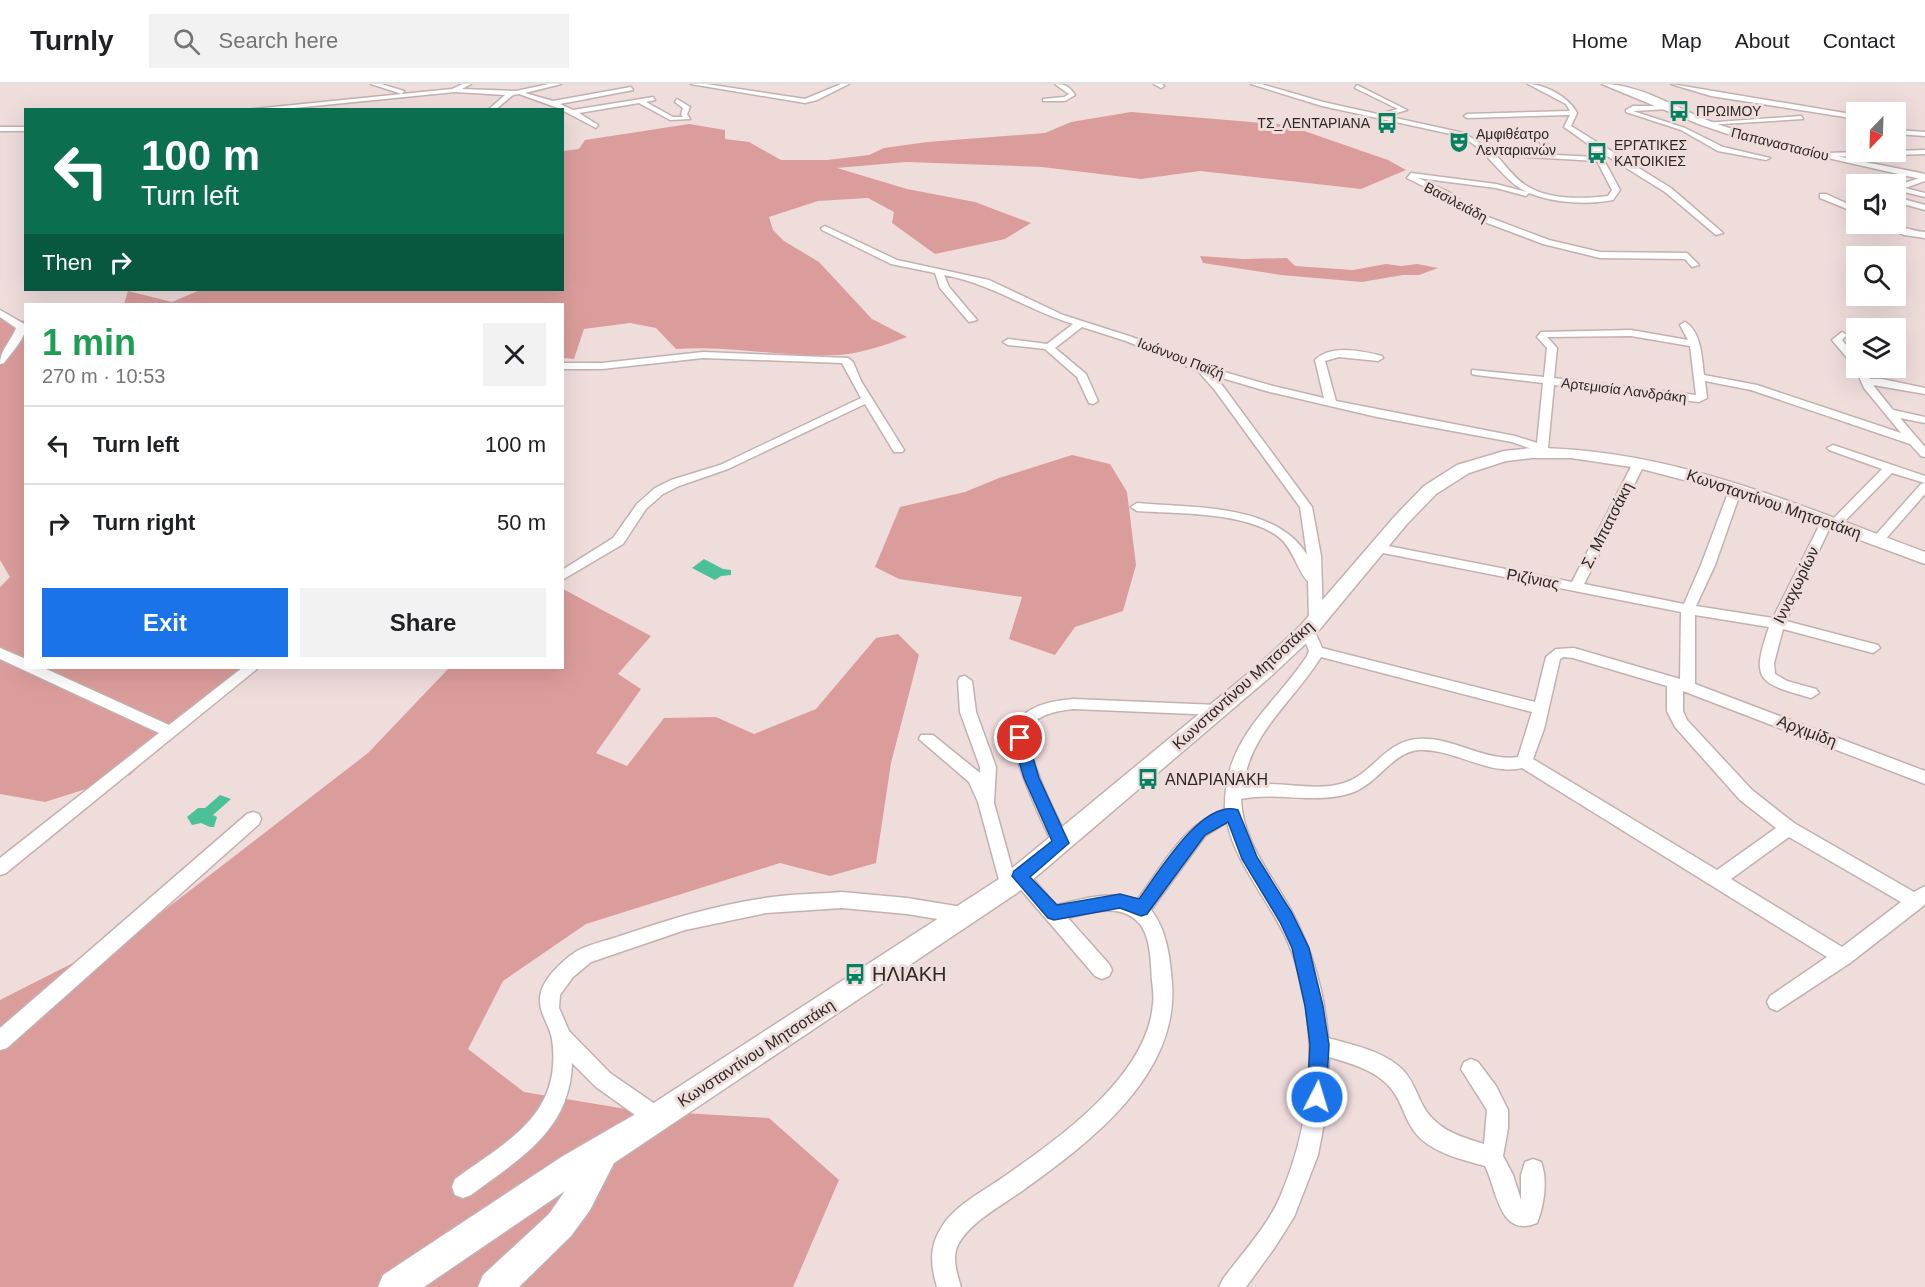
<!DOCTYPE html>
<html lang="en">
<head>
<meta charset="utf-8">
<style>
	:root { --surface:#fff; --page:#f2f2f2; --text:#202124; --muted:#757577; --line:#e0e0e0; --accent:#1a73e8 }
	body { margin:0; font-family:Helvetica,sans-serif; background:var(--page); color:var(--text); height:100vh; display:flex; flex-direction:column; font-size:22px; white-space:nowrap }
	* { box-sizing:border-box; margin:0 }
	p { font-size:20px; color:var(--muted) }
	.icon { flex:none; width:33px; height:33px; fill:none; stroke:currentColor; stroke-width:2; stroke-linecap:round; stroke-linejoin:round }
	.map { position:relative; flex:1; overflow:hidden }
	.panel { position:absolute; left:24px; top:219px; width:540px; height:366px; display:flex; flex-direction:column; background:var(--surface); border-radius:0px; box-shadow:0 6px 24px #0002 }
	.panel>* { flex:none }
	.banner { position:absolute; left:24px; top:24px; width:540px; height:183px; border-radius:0px; box-shadow:0 6px 24px #0002; background:#0b6e4f; color:#fff; overflow:hidden }
	.needle { width:39px; rotate:203deg }
	.controls { position:absolute; left:1846px; top:18px; display:grid; gap:12px }
	.controls a { display:grid; place-items:center; width:60px; height:60px; border-radius:0px; background:var(--surface); box-shadow:0 6px 24px #0002; font-size:30px }
	.pin { position:absolute; display:grid; place-items:center; width:51px; height:51px; color:#fff; margin:-26px; border:3px solid #fff; border-radius:50%; box-shadow:0 2px 6px #0007 }
	.me { position:absolute; width:66px; margin:-33px; rotate:5deg; stroke-linejoin:round; filter:drop-shadow(0 0 4px #0008) }
	.turn { display:flex; align-items:center; gap:21px; height:126px; padding:0 18px; font-size:27px }
	.turn .icon { width:78px; height:78px; stroke-width:2.5 }
	.turn b { display:block; font-size:42px; line-height:51px }
	.then { display:flex; align-items:center; height:57px; padding:0 18px; background:#0003; gap:12px; font-size:22px }
	.round { display:grid; place-items:center; flex:none; width:63px; height:63px; border-radius:0px; background:var(--page) }
	.summary { display:flex; align-items:center; justify-content:space-between; height:102px; padding:0 18px }
	h1 { font-size:36px; font-weight:800; line-height:45px; color:#1e9e55 }
	.button { display:flex; gap:12px; margin-top:auto; padding:12px 18px }
	.button a { flex:1; height:69px; border-radius:0px; background:var(--accent); color:#fff; font-size:24px; font-weight:800; line-height:69px; text-align:center }
	.button a+a { background:var(--page); color:var(--text) }
	ul { padding:0; list-style:none }
	li { display:flex; align-items:center; gap:18px; height:78px; padding:0 18px; border-top:2px solid var(--line) }
	li div { flex:1 }
	li b { display:block; font-size:22px }
	li em { font-style:normal }
	header { display:flex; align-items:center; gap:36px; box-sizing:border-box; height:84px; padding:0 30px; background:var(--surface); border-bottom:2px solid var(--line) }
	header strong { font-size:28px }
	nav { display:flex; gap:33px; margin-inline-start:auto; font-size:21px }
	.search { width:420px; height:54px; background:var(--page); display:flex; align-items:center; gap:15px; box-sizing:border-box; padding:0 21px; border-radius:0px; color:var(--muted); font-size:22px }
	.map>svg:first-child { display:block }
	.green { fill:#db9d9b }
	.water { fill:#4cc099 }
	.lines { fill:none; stroke-linecap:round; stroke-linejoin:round }
	.street-casing { stroke:#c3b1b0; stroke-width:3 }
	.secondary-casing { stroke:#c3b1b0; stroke-width:3 }
	.street { fill:#fff; fill-rule:evenodd }
	.secondary { fill:#fff; fill-rule:evenodd }
	.route { fill:#1a73e8; stroke:#114b97; stroke-width:1.5 }
	.labels { text-anchor:middle; dominant-baseline:central; stroke-width:6; stroke-linejoin:round; paint-order:stroke }
	.far-poi-label { font-size:14px; fill:#2e2727; stroke:#efdddc; text-anchor:start }
	.far-street-label { font-size:14px; fill:#2e2727; stroke:#efdddc }
	.street-label { font-size:16px; fill:#2e2727; stroke:#efdddc }
	.poi-label { font-size:16px; fill:#2e2727; stroke:#efdddc; text-anchor:start }
	.near-poi-label { font-size:20px; fill:#2e2727; stroke:#efdddc; text-anchor:start }
</style>
</head>
<body>
<header>
<strong>Turnly</strong>
<div class="search"><svg class="icon" aria-label="search" viewBox="0 0 24 24"><circle cx="10" cy="10" r="6"/><path d="M15 15l6 6"/></svg>Search here</div>
<nav><a>Home</a><a>Map</a><a>About</a><a>Contact</a></nav>
</header>
<div class="map">
<svg width="1925" height="1203" viewBox="0 0 1925 1203">
	<rect width="100%" height="100%" fill="#efdddc"/>
	<path class="green" d="M1131,28L1287,41L1388,76L1406,86L1361,105L1200,87L1141,95L1042,83L906,78L837,84L907,105L975,118L1031,139L1005,155L935,170L892,139L894,128L868,114L818,117L769,133L773,146L784,157L819,178L872,235L907,253C885,261 863,269 839,271C785,274 730,261 676,265L656,244L630,239L584,245L574,275L563,274L562,220H124L128,207L172,218L200,206H562L563,67L579,65L585,56L689,40L725,46V55L749,58L781,76H827L869,71L884,64L927,58L1045,49L1071,38Z
		M1200,172L1243,175L1287,174L1295,182L1353,186L1386,180L1401,182L1417,180L1438,184L1419,191H1403L1362,198L1281,191L1203,179Z
		M0,233L25,237L26,584H244L216,604L130,691L45,718L0,710V503L10,493L0,476Z
		M1072,371L1110,380L1127,408L1136,481L1123,527L1075,543L1055,571L1009,555L1022,513L899,495L875,483L900,423L965,408L999,394Z
		M563,505L651,552L618,590L641,605L596,669L627,682L664,634L716,633L754,650L816,625L876,554L898,550L919,571L891,679L876,779L830,792L780,779L586,840L503,897L468,965L524,1008L632,1026L769,1034L839,1096L793,1203H0V916L140,845L368,669L449,584H562Z"/>
	<path class="water" d="M704,475L723,485L731,486V491L721,492L715,496L692,484Z
		M220,711L231,715L213,731L217,733L214,743H210L201,739L192,741L187,733L198,724H205Z"/>
	<g class="lines">
		<defs>
			<path id="street" d="M371,0H381L404,7L402,10L452,5L463,0H471L462,5L516,7L549,0H561L525,9L553,17L631,3L633,6L560,20L573,26L653,13L655,16L646,18L673,33H683L681,30L683,24L675,18L677,15L690,23L687,30L690,35L670,36L639,19L579,29L598,41L596,44L558,24L519,10L513,11L495,26H488L505,11L455,8L274,26H245L402,10Z
				M691,0H706L805,15L841,0H849L817,16L805,19Z
				M1055,0C1065,0 1070,3 1075,11L1065,17H1043V15L1064,13L1069,10Z
				M1154,0H1162L1164,2L1161,4Z
				M1251,0H1261L1323,18L1382,31L1383,29L1398,25L1355,4L1357,1L1407,26L1386,32L1464,49L1492,67L1549,70L1535,52L1496,53L1493,51L1496,49L1537,48L1557,71L1595,73L1588,60L1564,43L1570,31L1467,34L1464,32L1467,30L1570,27L1566,20L1528,0C1545,0 1570,14 1577,29L1571,42L1671,104L1723,149L1716,151L1665,108L1599,67L1620,106L1613,116C1586,121 1554,119 1529,109L1526,112L1496,104L1418,94L1447,107L1480,130L1549,156L1600,168L1687,169L1699,181L1692,183L1685,175L1600,174L1543,160L1474,134L1441,111L1407,94L1411,89L1496,100L1527,108C1501,96 1488,65 1460,52L1322,22ZM1496,71L1597,77L1612,106L1608,112C1583,115 1549,116 1527,102C1515,95 1506,82 1496,71Z
				M1671,0L1857,31V35L1711,12Z
				M1633,22H1671L1669,25L1633,27L1685,44L1723,63L1770,74L1766,76L1718,67L1681,46L1626,28V26Z
				M1801,32L1803,35L1706,41L1703,39Z
				M0,43H26V47H0Z
				M1896,46L1925,48V52L1896,50Z
				M1925,66V70L1826,73L1822,71L1826,69Z
				M1925,92V97L1905,104L1925,109V113L1896,106V102Z
				M1851,97L1860,99V100H1857V103L1848,101V97Z
				M1820,110H1826L1857,124V129L1820,114Z
				M1896,113L1925,121V126L1896,118Z
				M1881,140C1895,139 1910,147 1925,148V154L1904,151Z
				M825,142L897,176L989,196L1063,231L1132,253L1207,283L1273,302L1324,314L1315,276C1331,260 1362,267 1382,272L1383,274L1378,277L1339,273L1325,277L1336,317L1515,352L1537,359L1543,299L1476,291L1472,290V286L1544,293L1547,264L1537,253L1541,248L1631,246L1688,256L1680,241L1685,238C1701,247 1702,274 1704,291L1757,301L1901,349L1864,304L1855,283L1832,256L1842,248L1847,251L1842,256L1857,274V284H1864L1870,295H1882L1925,304V310L1873,301L1893,326L1925,333V339L1900,334L1925,363V373L1921,372L1910,360L1751,306L1705,297L1707,314L1699,318L1554,301L1548,364L1555,368L1549,371L1512,358L1377,333L1266,307L1212,291L1222,301L1312,423L1321,472L1323,536L1316,541L1309,536L1308,497C1300,492 1293,465 1281,455C1249,427 1177,430 1137,427L1131,423L1137,419C1191,424 1276,419 1307,471L1300,423L1214,305L1198,287L1126,257L1082,243L1055,264L1086,290L1098,317L1093,320L1089,319L1077,293L1045,265L1008,261L1003,258L1008,255L1047,260L1073,240C1027,226 993,200 944,191L949,203L977,236L969,238L940,204L935,189L891,180L822,146L821,144ZM1631,252L1690,262L1696,311L1554,294L1557,264L1547,253Z
				M0,226L26,241C26,254 12,268 4,279L0,280C0,266 11,257 16,244L0,233Z
				M703,268L848,274L853,278L861,297L904,366L902,368H894L865,320L728,385L679,402L663,410L646,425L623,460L562,496V486L613,454L637,420L655,404L671,396L720,381L861,314L842,279L703,274L602,285H562V279H602Z
				M1833,361L1925,392V410L1883,458L1878,459L1872,455L1921,400L1925,399L1892,389L1839,443H1830L1786,537L1878,561L1880,564L1873,569L1783,545L1774,579L1775,590L1787,597L1816,605L1819,609L1811,614C1759,599 1750,598 1769,543L1695,531V600L1925,687V700L1683,607V627L1687,636L1752,706L1794,739L1914,808L1925,802V820L1922,823L1850,879L1777,927L1770,924L1767,918L1770,912L1827,873L1522,684C1487,692 1454,664 1419,666C1392,668 1377,701 1351,709C1315,721 1278,707 1241,715C1243,761 1273,791 1293,830C1313,869 1325,910 1328,954C1353,961 1384,967 1403,986C1412,996 1416,1007 1421,1018C1434,1045 1458,1052 1484,1060L1487,1026L1461,985L1464,978L1471,975L1478,978L1496,1002L1508,1026V1044L1503,1072L1513,1091L1521,1116V1091L1525,1078L1533,1075L1541,1078C1548,1095 1544,1122 1537,1139C1499,1155 1497,1105 1485,1082C1463,1076 1438,1070 1421,1055C1409,1044 1405,1029 1398,1015C1384,988 1356,981 1329,973L1326,1029L1318,1071L1294,1133L1275,1163L1246,1203H1219L1223,1195C1242,1169 1267,1143 1280,1113C1314,1035 1322,935 1287,856C1269,816 1236,781 1227,738L1205,752L1151,826C1167,846 1170,874 1172,899C1179,992 1089,1059 1022,1107C1001,1122 972,1137 959,1159C951,1172 957,1190 961,1203H937C931,1183 929,1164 940,1146C952,1123 982,1108 1002,1094C1058,1055 1147,993 1153,920C1154,913 1153,904 1152,897C1151,880 1151,854 1140,840C1121,818 1092,828 1068,834L1109,880L1112,886L1109,892L1102,895L1095,892L1017,801L1014,807L1008,809L1002,807L978,718L969,698L919,655L921,651H933L980,689V683L960,628L958,597L960,593L965,592L972,597L976,628L996,683L994,719L1013,788L1020,785L1026,787L1056,821C1084,815 1110,806 1137,816C1162,783 1184,738 1225,726C1223,654 1271,626 1307,572L1309,567L1301,546L1303,543H1313L1322,564L1535,618L1546,573L1556,565L1574,564L1680,595L1681,528L1378,468L1372,464L1373,461L1378,460L1572,498L1633,379L1639,375L1645,379L1584,500L1684,520L1701,481L1730,404L1736,400L1742,404L1715,481L1696,522L1773,534L1823,434L1832,436L1882,385L1829,366L1827,364ZM1321,573L1532,628L1518,673C1484,678 1452,652 1418,655C1385,657 1373,690 1344,699C1312,709 1276,695 1243,702C1251,647 1293,618 1321,573ZM1564,573L1573,574L1667,602V627L1675,643L1740,716L1776,744L1717,786L1533,675L1544,645L1560,575ZM1789,753L1901,818L1842,863L1731,795Z
				M0,564L26,575V584H44L169,641L242,584H258L6,789L0,791V774L159,649L0,575Z
				M1073,615L1218,621L1223,622L1226,626L1223,630L1218,631L1073,625C1059,627 1040,629 1031,642C1018,660 1060,739 1070,759L1067,764L1061,766L1055,764C1044,743 1007,665 1014,645C1022,622 1051,617 1073,615Z
				M253,728L259,730L261,735L259,740L7,964L0,966V944L247,730Z
				M842,808L907,814L962,823L969,825L971,831L969,837L962,839L907,830L842,824L766,829L685,846L591,878L573,893L560,911L559,924L569,947L610,989L665,1027L668,1034L665,1041L657,1045L649,1041L596,1003L572,979C570,1047 520,1074 471,1111L463,1114L455,1111L452,1103L455,1095C507,1057 563,1031 552,955C549,938 536,927 541,908C546,892 563,876 577,867C589,860 606,857 620,852C667,836 715,821 765,814C790,810 817,810 842,808Z"/>
			<path id="secondary" d="M1602,0C1644,0 1683,29 1723,42C1789,64 1857,76 1925,90V96L1740,54L1701,41Z
				M1532,364C1669,364 1798,421 1925,468V480L1730,408L1638,384L1571,374H1532L1506,377L1469,389L1436,410L1407,440L1315,551L1270,593L1017,809L614,1079L590,1126L571,1152L519,1203H478L483,1191L549,1130L565,1107L424,1203H378L383,1191L563,1072L646,1024L999,795L1256,583L1301,541L1395,432L1424,402L1457,381L1504,367Z"/>
		</defs>
		<use href="#street" class="street-casing"/>
		<use href="#secondary" class="secondary-casing"/>
		<use href="#street" class="street"/>
		<use href="#secondary" class="secondary"/>
	</g>
	<path class="route" d="M1020,649L1027,654L1039,694L1069,759L1030,793L1057,821L1120,810L1139,815C1157,791 1202,714 1238,726L1257,773L1292,829L1309,864L1323,922L1329,961L1326,1013L1323,1020L1317,1022L1310,1020L1307,1013L1310,961L1305,922L1292,864L1280,838L1242,775L1228,738L1205,751L1147,830L1141,832L1120,824L1054,836L1048,834L1012,792L1014,787L1052,757L1024,694L1012,654Z"/>
	<defs>
		<symbol id="bus-bare" viewBox="-9 -9 18 18"><path d="M-5-6H5V4H4V6H2V4H-2V6H-4V4H-5ZM-3.5-4V0h7V-4ZM-3.5 1.2v1.5H-2V1.2ZM2 1.2v1.5H3.5V1.2Z" fill="#048161" stroke="#efdddc" stroke-width="2.5" paint-order="stroke"/></symbol>
		<symbol id="theatre-bare" viewBox="-9 -9 18 18"><path d="M-5-5.5Q0-4 5-5.5V0Q5 5 0 6Q-5 5-5 0ZM-3.3-2.5H-1v1.5H-3.3ZM1-2.5H3.3v1.5H1ZM-2.8 1Q0 5.5 2.8 1Z" fill="#048161" stroke="#efdddc" stroke-width="2.5" paint-order="stroke"/></symbol>
	</defs>
	<g fill-rule="evenodd">
		<use href="#bus-bare" x="1664" y="12" width="30" height="30"/>
		<use href="#bus-bare" x="1372" y="24" width="30" height="30"/>
		<use href="#theatre-bare" x="1444" y="43" width="30" height="30"/>
		<use href="#bus-bare" x="1582" y="54" width="30" height="30"/>
		<use href="#bus-bare" x="1133" y="680" width="30" height="30"/>
		<use href="#bus-bare" x="840" y="875" width="30" height="30"/>
	</g>
	<g class="labels">
		<g class="far-poi-label">
			<text x="1696" y="27">ΠΡΩΙΜΟΥ</text>
			<text x="1370" y="39" text-anchor="end">ΤΣ_ΛΕΝΤΑΡΙΑΝΑ</text>
			<text x="1476" y="50">Αμφιθέατρο<tspan x="1476" dy="16">Λενταριανών</tspan></text>
			<text x="1614" y="61">ΕΡΓΑΤΙΚΕΣ<tspan x="1614" dy="16">ΚΑΤΟΙΚΙΕΣ</tspan></text>
		</g>
		<g class="far-street-label">
			<text transform="translate(1780 60) rotate(14)">Παπαναστασίου</text>
			<text transform="translate(1456 118) rotate(28)">Βασιλειάδη</text>
			<text transform="translate(1181 274) rotate(21)">Ιωάννου Παϊζή</text>
			<text transform="translate(1624 306) rotate(7)">Αρτεμισία Λανδράκη</text>
		</g>
		<g class="street-label">
			<text transform="translate(1774 420) rotate(19)">Κωνσταντίνου Μητσοτάκη</text>
			<text transform="translate(1607 441) rotate(-63)">Σ. Μπατσάκη</text>
			<text transform="translate(1533 495) rotate(11)">Ριζίνιας</text>
			<text transform="translate(1796 501) rotate(-64)">Ινναχωρίων</text>
			<text transform="translate(1243 601) rotate(-42)">Κωνσταντίνου Μητσοτάκη</text>
			<text transform="translate(1807 647) rotate(21)">Αρχιμίδη</text>
			<text transform="translate(756 969) rotate(-33)">Κωνσταντίνου Μητσοτάκη</text>
		</g>
		<g class="poi-label">
			<text x="1165" y="695">ΑΝΔΡΙΑΝΑΚΗ</text>
		</g>
		<g class="near-poi-label">
			<text x="872" y="890">ΗΛΙΑΚΗ</text>
		</g>
	</g>
</svg>
<div class="controls">
<a><svg class="needle" viewBox="-14 -14 28 28"><path d="M0-13l5 13h-10z" fill="#e53935"/><path d="M0 13l5-13h-10z" fill="#757577"/></svg></a>
<a><svg class="icon" aria-label="sound" viewBox="0 0 24 24"><path d="M4 9h4l5-4v14l-5-4H4zM17 9q2 3 0 6"/></svg></a>
<a><svg class="icon" aria-label="search" viewBox="0 0 24 24"><circle cx="10" cy="10" r="6"/><path d="M15 15l6 6"/></svg></a>
<a><svg class="icon" aria-label="layers" viewBox="0 0 24 24"><path d="M12 4l9 5-9 5-9-5zM3 14l9 5 9-5"/></svg></a>
</div>
<div class="pin" style="left:1020px;top:654px;background:#d93025"><svg class="icon" aria-label="arrive" viewBox="0 0 24 24"><path d="M6 21V4h12l-3 4 3 4H6"/></svg></div>
<svg class="me" style="left:1317px;top:1013px" viewBox="-20 -20 40 40"><circle r="17" fill="#1a73e8" stroke="#fff" stroke-width="3"/><path d="M0-11L8 9 0 5-8 9z" fill="#fff"/></svg>
<div class="banner">
<div class="turn"><svg class="icon" aria-label="left" viewBox="0 0 24 24"><path d="M17 20v-9H6M10 6l-5 5 5 5"/></svg><div><b>100 m</b>Turn left</div></div>
<div class="then">Then<svg class="icon" aria-label="right" viewBox="0 0 24 24"><path d="M7 20v-9h11M14 6l5 5-5 5"/></svg></div>
</div>
<section class="panel">
<div class="summary"><div><h1>1 min</h1><p>270 m · 10:53</p></div><a class="round"><svg class="icon" aria-label="close" viewBox="0 0 24 24"><path d="M6 6l12 12M18 6L6 18"/></svg></a></div>
<ul>
<li><svg class="icon" aria-label="left" viewBox="0 0 24 24"><path d="M17 20v-9H6M10 6l-5 5 5 5"/></svg><div><b>Turn left</b></div><em>100 m</em></li>
<li><svg class="icon" aria-label="right" viewBox="0 0 24 24"><path d="M7 20v-9h11M14 6l5 5-5 5"/></svg><div><b>Turn right</b></div><em>50 m</em></li>
</ul>
<div class="button"><a>Exit</a><a>Share</a></div>
</section>
</div>
</body>
</html>
